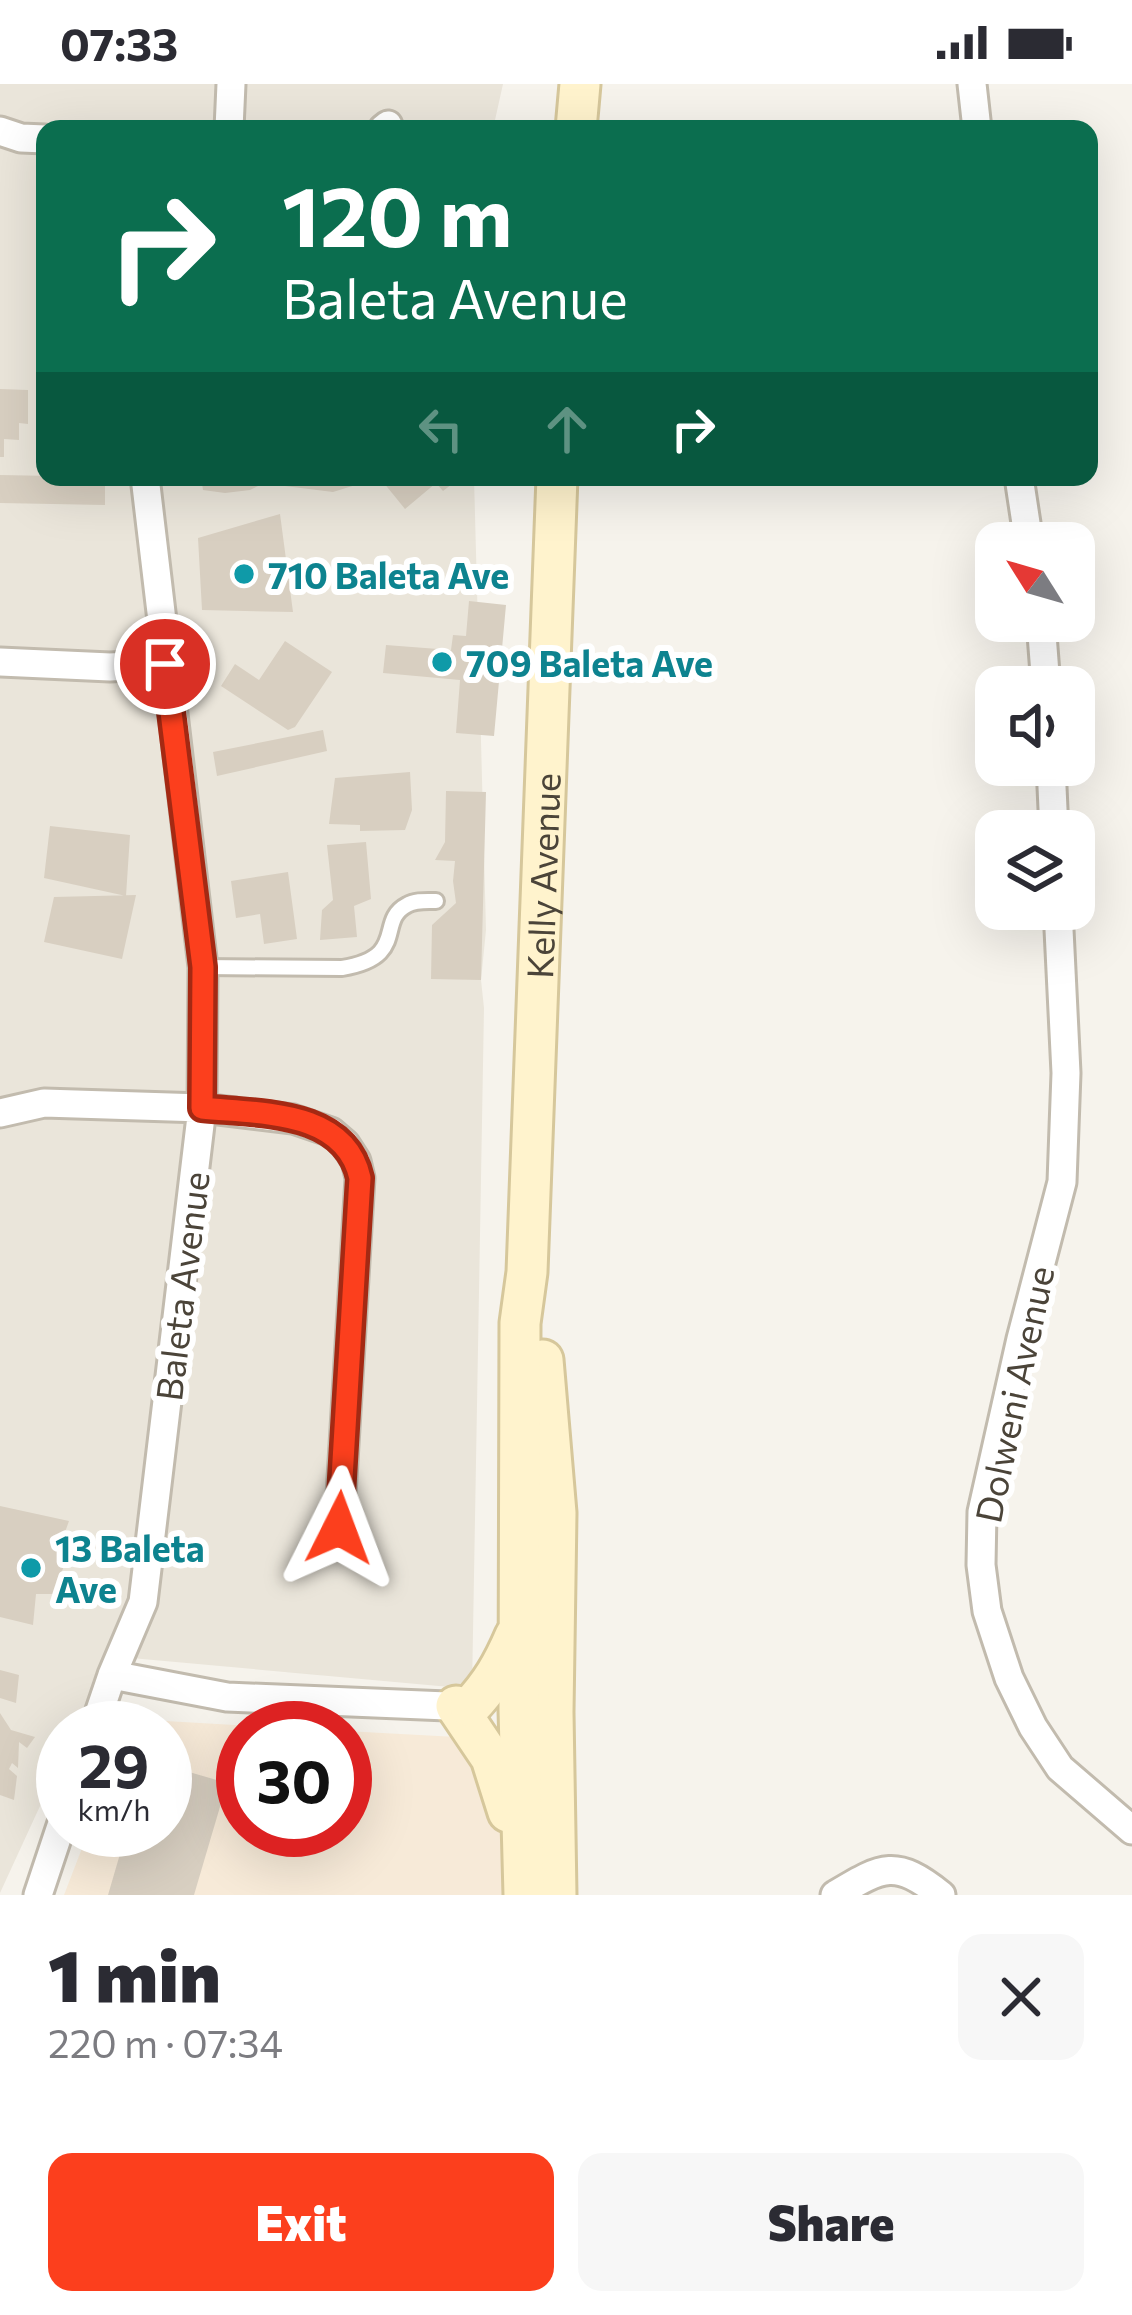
<!DOCTYPE html>
<html lang="en">
<head>
<meta charset="utf-8">
<style>
	:root { --surface:#fff; --page:#f7f7f7; --text:#2b2b33; --muted:#7c7c81; --accent:#fc3f1d }
	body { margin:0; font-family:Commissioner,sans-serif; background:var(--page); color:var(--text); height:100vh; display:flex; flex-direction:column; font-size:45px; white-space:nowrap }
	* { box-sizing:border-box; margin:0 }
	p { font-size:39px; color:var(--muted) }
	.icon { flex:none; width:66px; height:66px; fill:none; stroke:currentColor; stroke-width:2; stroke-linecap:round; stroke-linejoin:round }
	.map { position:relative; height:1811px; overflow:hidden }
	.details { display:flex; flex-direction:column; background:var(--surface); flex:1 }
	.details>* { flex:none }
	.banner { position:absolute; left:36px; top:36px; width:1062px; height:366px; border-radius:24px; box-shadow:0 12px 48px #0002; background:#0b6e4f; color:#fff; overflow:hidden }
	.needle { width:78px; rotate:307deg }
	.fabs { position:absolute; left:975px; top:438px; display:grid; gap:24px }
	.fabs a { display:grid; place-items:center; width:120px; height:120px; border-radius:24px; background:var(--surface); box-shadow:0 12px 48px #0002; font-size:60px }
	.speed { position:absolute; left:36px; top:1617px; display:flex; gap:24px; font-size:60px; font-weight:700; text-align:center }
	.speed>* { display:grid; place-content:center; width:156px; height:156px; border-radius:50%; background:var(--surface); box-shadow:0 12px 48px #0002; line-height:1 }
	.speed small { font-size:30px; font-weight:400 }
	.speed .limit { border:18px solid #d22; background:#fff; color:#111 }
	.pin { position:absolute; display:grid; place-items:center; width:102px; height:102px; color:#fff; margin:-51px; border:6px solid #fff; border-radius:50%; box-shadow:0 3px 12px #0007 }
	.me { position:absolute; width:132px; margin:-66px; rotate:3deg; stroke-linejoin:round; filter:drop-shadow(0 0 9px #0008) }
	.turn { display:flex; align-items:center; gap:42px; height:252px; padding:0 48px; font-size:54px }
	.turn .icon { width:156px; height:156px; stroke-width:2.5 }
	.turn b { display:block; font-size:84px; line-height:102px }
	.lanes { display:flex; align-items:center; height:114px; padding:0 48px; background:#0003; justify-content:center; gap:60px; direction:ltr }
	.lanes .off { opacity:.35 }
	.round { display:grid; place-items:center; flex:none; width:126px; height:126px; border-radius:24px; background:var(--page) }
	.headline { display:flex; align-items:center; justify-content:space-between; height:204px; padding:0 48px }
	h1 { font-size:72px; font-weight:800; line-height:90px }
	.action { display:flex; gap:24px; margin-top:auto; padding:24px 48px }
	.action a { flex:1; height:138px; border-radius:24px; background:var(--accent); color:#fff; font-size:48px; font-weight:800; line-height:138px; text-align:center }
	.action a+a { background:var(--page); color:var(--text) }
	.status { display:flex; justify-content:space-between; align-items:center; height:84px; padding:0 60px; background:var(--surface); direction:ltr }
	.status svg { height:33px; fill:currentColor }
	.map>svg:first-child { display:block }
	.residential { fill:#eae5da }
	.commercial { fill:#f7ead8 }
	.building { fill:#d8cfc1 }
	.lines { fill:none; stroke-linecap:round; stroke-linejoin:round }
	.lane-casing { stroke:#c2bbae; stroke-width:20 }
	.street-casing { stroke:#c2bbae; stroke-width:33 }
	.secondary-casing { stroke:#d6c79b; stroke-width:45 }
	.lane { stroke:#fff; stroke-width:14 }
	.street { stroke:#fff; stroke-width:27 }
	.secondary { stroke:#fff3cd; stroke-width:39 }
	.route-casing { stroke:#a42913; stroke-width:30 }
	.route { stroke:#fc3f1d; stroke-width:21 }
	.culture-dot { fill:#0f9aa8; stroke:#fff; stroke-width:4.5 }
	.labels { text-anchor:middle; dominant-baseline:central; stroke-width:12; stroke-linejoin:round; paint-order:stroke }
	.culture-label { font-size:36px; font-weight:bold; fill:#0d838f; stroke:#fff; text-anchor:start }
	.street-label { font-size:36px; fill:#4b4439; stroke:#fff }
</style>
</head>
<body>
<div class="status"><b>07:33</b><svg viewBox="0 0 49 12"><path d="M0 12V9h3v3zM5 12V6h3v6zM10 12V3h3v9zM15 12V0h3v12zM26 1h20v11H26zM47 4h2v5h-2z"/></svg></div>
<div class="map">
<svg width="1132" height="1811" viewBox="0 0 1132 1811">
	<rect width="100%" height="100%" fill="#f6f3ec"/>
	<path class="residential" d="M0,0H503L493,45H45V393H474L486,846L481,896L484,924L472,1605L109,1572L76,1644H63V1672L0,1809Z"/>
	<path class="commercial" d="M131,1635L286,1644H243V1746H345V1647L494,1655L510,1811H64L89,1746H165V1644H127Z"/>
	<path class="building" d="M0,305L28,306V340L19,339V356L4,355V373H0Z
		M0,391L105,393V421L0,419Z
		M201,393H363L362,399L333,408L285,402L272,395L250,406L225,409L203,406Z
		M379,393H453L456,397L443,407L436,399L405,425Z
		M280,430L293,528L202,526L198,454Z
		M469,517L506,521L494,652L456,649L460,596L383,589L386,561L451,566L453,551L466,552Z
		M285,557L332,588L295,643L288,646L221,602L235,580L259,596Z
		M323,646L327,667L217,692L213,668Z
		M410,688L412,726L405,746L360,747V741L329,740L335,694Z
		M446,707L486,708L481,896L431,895L432,841L456,819L453,797L455,777L435,776L445,758Z
		M50,742L130,751L126,812L44,794Z
		M366,758L371,815L354,822L357,853L320,856L322,826L333,816L327,761Z
		M288,788L297,855L264,860L260,830L236,834L231,797Z
		M136,811L122,875L44,858L54,813Z
		M0,1422L69,1437L64,1451L73,1456L54,1510H36L33,1541L0,1533Z
		M0,1586L19,1591L16,1619L0,1614Z
		M0,1629L11,1646L35,1653L27,1664L19,1658L18,1684L12,1679L9,1685L17,1692L14,1716L0,1711Z
		M165,1681L227,1699L194,1811H108L127,1746H165Z"/>
	<g class="lines">
		<defs>
			<path id="lane" d="M203,883L342,884C409,873 376,837 407,821C415,816 426,817 436,817"/>
			<path id="street" d="M972,0L977,45
				M229,45L231,0
				M383,45L388,41
				M0,47L21,54L45,55
				M1019,393L1029,459
				M1041,537L1046,603
				M0,578L110,583L165,580
				M1051,681L1054,747
				M1058,825L1066,989L1062,1098L1021,1255L982,1428L981,1481L987,1527L1009,1594L1033,1643L1060,1684L1132,1746
				M0,1029L44,1019L202,1024L293,1035L331,1048L345,1060L356,1077L360,1094L339,1444
				M112,1591L227,1613L471,1623
				M94,1644L112,1591L143,1518L202,1024L203,883L145,393
				M38,1811L63,1736
				M835,1811C882,1783 895,1774 941,1811"/>
			<g id="secondary">
				<path d="M576,45L580,0"/>
				<path d="M543,1276L556,1429L553,1628L556,1811"/>
				<path d="M456,1622L491,1674L508,1728"/>
				<path d="M470,1623C491,1601 503,1580 515,1552"/>
				<path id="s1" d="M524,1811L519,1626L520,1239L527,1188L557,393"/>
			</g>
		</defs>
		<use href="#lane" class="lane-casing"/>
		<use href="#street" class="street-casing"/>
		<use href="#secondary" class="secondary-casing"/>
		<use href="#lane" class="lane"/>
		<use href="#street" class="street"/>
		<use href="#secondary" class="secondary"/>
	</g>
	<g class="lines">
		<defs>
			<path id="route" d="M165,580L203,883L202,1024C259,1030 345,1025 360,1094L339,1444"/>
		</defs>
		<use href="#route" class="route-casing"/>
		<use href="#route" class="route"/>
	</g>
	<g class="culture-dot">
		<circle cx="244" cy="490" r="12"/>
		<circle cx="442" cy="578" r="12"/>
		<circle cx="31" cy="1484" r="12"/>
	</g>
	<g class="labels">
		<g class="culture-label">
			<text x="268" y="490">710 Baleta Ave</text>
			<text x="466" y="578">709 Baleta Ave</text>
			<text x="55" y="1463">13 Baleta<tspan x="55" dy="41">Ave</tspan></text>
		</g>
		<g class="street-label">
			<text stroke="none"><textPath href="#s1" startOffset="1020">Kelly Avenue</textPath></text>
			<text transform="translate(181 1202) rotate(-83)">Baleta Avenue</text>
			<text transform="translate(1013 1310) rotate(-78)">Dolweni Avenue</text>
		</g>
	</g>
</svg>
<div class="fabs">
<a><svg class="needle" viewBox="-14 -14 28 28"><path d="M0-13l5 13h-10z" fill="#e53935"/><path d="M0 13l5-13h-10z" fill="#7c7c81"/></svg></a>
<a><svg class="icon" aria-label="sound" viewBox="0 0 24 24"><path d="M4 9h4l5-4v14l-5-4H4zM17 9q2 3 0 6"/></svg></a>
<a><svg class="icon" aria-label="layers" viewBox="0 0 24 24"><path d="M12 4l9 5-9 5-9-5zM3 14l9 5 9-5"/></svg></a>
</div>
<div class="speed"><div>29<small>km/h</small></div><div class="limit">30</div></div>
<div class="pin" style="left:165px;top:580px;background:#d93025"><svg class="icon" aria-label="arrive" viewBox="0 0 24 24"><path d="M6 21V4h12l-3 4 3 4H6"/></svg></div>
<svg class="me" style="left:339px;top:1444px" viewBox="-20 -20 40 40"><path d="M0-17L14 15 0 8-14 15z" fill="#fc3f1d" stroke="#fff" stroke-width="4"/></svg>
<div class="banner">
<div class="turn"><svg class="icon" aria-label="right" viewBox="0 0 24 24"><path d="M7 20v-9h11M14 6l5 5-5 5"/></svg><div><b>120 m</b>Baleta Avenue</div></div>
<div class="lanes"><svg class="icon off" aria-label="left" viewBox="0 0 24 24"><path d="M17 20v-9H6M10 6l-5 5 5 5"/></svg><svg class="icon off" aria-label="ahead" viewBox="0 0 24 24"><path d="M12 20V5M6 11l6-6 6 6"/></svg><svg class="icon" aria-label="right" viewBox="0 0 24 24"><path d="M7 20v-9h11M14 6l5 5-5 5"/></svg></div>
</div>
</div>
<section class="details">
<div class="headline"><div><h1>1 min</h1><p>220 m · 07:34</p></div><a class="round"><svg class="icon" aria-label="close" viewBox="0 0 24 24"><path d="M6 6l12 12M18 6L6 18"/></svg></a></div>
<div class="action"><a>Exit</a><a>Share</a></div>
</section>
</body>
</html>
